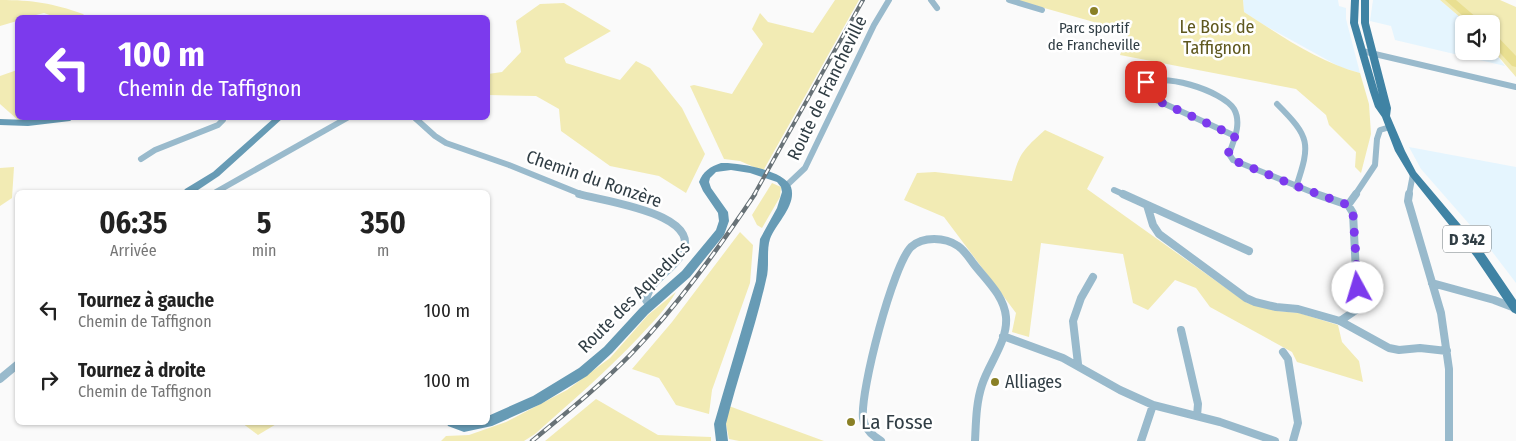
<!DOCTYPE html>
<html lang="fr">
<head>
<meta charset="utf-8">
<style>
	:root { --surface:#fff; --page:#f6f6f6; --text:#222; --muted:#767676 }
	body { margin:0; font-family:"Fira Sans Condensed",sans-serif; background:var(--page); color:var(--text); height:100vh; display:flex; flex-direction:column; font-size:19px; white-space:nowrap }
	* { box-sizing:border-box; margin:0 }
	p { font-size:16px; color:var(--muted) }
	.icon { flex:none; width:28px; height:28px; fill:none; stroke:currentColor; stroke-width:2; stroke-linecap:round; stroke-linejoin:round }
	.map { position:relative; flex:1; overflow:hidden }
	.drawer { position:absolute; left:15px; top:190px; width:475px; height:235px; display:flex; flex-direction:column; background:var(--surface); border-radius:8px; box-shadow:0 1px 4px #0004 }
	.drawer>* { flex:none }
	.banner { position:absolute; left:15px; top:15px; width:475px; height:105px; border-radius:8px; box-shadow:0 1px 4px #0004; background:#7c3aed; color:#fff; overflow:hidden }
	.buttons { position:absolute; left:1455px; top:15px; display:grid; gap:10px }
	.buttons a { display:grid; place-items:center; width:45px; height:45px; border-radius:8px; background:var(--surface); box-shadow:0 1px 4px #0004; font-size:25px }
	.pin { position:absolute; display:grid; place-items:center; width:42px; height:42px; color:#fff; margin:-21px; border-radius:10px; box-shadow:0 2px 8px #0006 }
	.me { position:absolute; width:55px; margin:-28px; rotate:354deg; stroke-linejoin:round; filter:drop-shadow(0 0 4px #0008) }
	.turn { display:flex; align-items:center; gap:18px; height:105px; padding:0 20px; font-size:22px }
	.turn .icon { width:65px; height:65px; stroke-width:2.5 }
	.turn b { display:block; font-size:35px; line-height:42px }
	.eta { display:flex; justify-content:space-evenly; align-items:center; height:85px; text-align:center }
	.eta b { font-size:30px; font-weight:700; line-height:35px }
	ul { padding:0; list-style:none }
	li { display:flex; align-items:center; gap:15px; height:70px; padding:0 20px }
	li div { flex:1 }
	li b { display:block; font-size:19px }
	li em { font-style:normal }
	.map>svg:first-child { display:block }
	.built { fill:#e5f5fe }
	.green { fill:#f2ebb4 }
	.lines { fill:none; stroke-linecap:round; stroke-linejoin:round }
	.river { fill:#e9df91; fill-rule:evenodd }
	.minor-far1 { stroke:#99bacc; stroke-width:6 }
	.minor { stroke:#99bacc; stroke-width:8 }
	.secondary { fill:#679bb5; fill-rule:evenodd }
	.primary { fill:#4083a4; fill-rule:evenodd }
	.rail-far1-casing { stroke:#687277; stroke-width:4 }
	.rail-casing { stroke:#687277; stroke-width:4.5 }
	.rail-far1 { stroke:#fff; stroke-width:2; stroke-dasharray:6; stroke-linecap:butt }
	.rail { stroke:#fff; stroke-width:2.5; stroke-dasharray:8; stroke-linecap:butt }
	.route { stroke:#7c3aed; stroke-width:9; stroke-dasharray:0 16.2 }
	.poi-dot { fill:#8a8026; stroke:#fff; stroke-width:2 }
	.labels { text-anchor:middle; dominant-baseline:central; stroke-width:5; stroke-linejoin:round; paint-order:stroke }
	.far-poi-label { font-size:15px; fill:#313e45; stroke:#fff }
	.shield { fill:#fff; stroke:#6f787d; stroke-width:1 }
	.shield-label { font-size:16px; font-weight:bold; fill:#313e45 }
	.park-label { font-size:18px; fill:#5f581f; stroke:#fff }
	.street-label { font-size:18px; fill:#313e45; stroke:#fff }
	.poi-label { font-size:18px; fill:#313e45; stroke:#fff; text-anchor:start }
	.near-poi-label { font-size:21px; fill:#313e45; stroke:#fff; text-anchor:start }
</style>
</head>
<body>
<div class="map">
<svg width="1516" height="441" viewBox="0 0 1516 441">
	<rect width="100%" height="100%" fill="#fafafa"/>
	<path class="built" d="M1243,0H1347H1338L1339,6L1346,8V19L1360,73L1340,67L1264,25L1244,12Z
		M1373,0H1440L1468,24H1464V51H1491V48L1505,66L1395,40L1391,26L1370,21Z
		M1409,147L1516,167V283L1484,241L1421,169Z"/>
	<path class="green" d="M0,0C33,0 52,3 83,14L86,17H55L44,13L28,17L18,18L17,21L0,26Z
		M835,0H859L763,171L740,161L724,159L690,86L694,85L732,94L763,44L752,29L760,13L768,22L813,33Z
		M1016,0H1243L1244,12C1280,35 1318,62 1360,73L1369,104L1371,134L1361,173L1355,167L1356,152L1329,125L1326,115L1296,89L1120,55L1129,32Z
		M1440,0H1500L1516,7V77L1491,48V24H1468Z
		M564,3L611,31L564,58L566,63L620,80L636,61L650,68L682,108L705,154L686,193L659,176L610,166L561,131L559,109L536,96L488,95V74L502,72L521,52L516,21L540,4Z
		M17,70L18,118H51L18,120L0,104V76Z
		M1045,130L1104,157L1087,189L1247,303L1277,311L1299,313L1338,325L1342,342L1359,361L1363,382L1297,362L1292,352L1210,307L1196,288L1175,280L1148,310L1133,303L1123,254L1041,243L1029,337L1012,332L1016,313L944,217L904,200L917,173L935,172L1012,181C1019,153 1024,149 1045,130Z
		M14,167L12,198L0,206V168Z
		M772,183L781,187L780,197L762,228L757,225L752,215Z
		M740,232L753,245L750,283L712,390L709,414L676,405L659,378L632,369L672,322Z
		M676,292C666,309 653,322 640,336C607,371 571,402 535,434L524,441H441L446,436L469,435L506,422L567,390L610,358L648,315Z
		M596,399L658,435L711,437V441H545Z
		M729,406L824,441H739L729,439L726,424Z
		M242,423H278L258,435Z"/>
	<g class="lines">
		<path class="river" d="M1445,0H1456L1484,24H1472Z
			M1491,33L1495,34L1516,56V67L1512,66L1491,43Z"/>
		<path class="minor-far1" d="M931,0L937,8
			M1009,0L1042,10
			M1362,51L1516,87
			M1277,104C1310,137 1311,143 1296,187
			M415,118L435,136L446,143L509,165L583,195
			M1235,136L1154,99L1143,90V86C1159,70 1223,91 1234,109C1242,123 1234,140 1229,154L1233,160L1319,195
			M141,159L155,150L218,125L223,120L222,118
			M787,185L805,168L874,25L889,0
			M1114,190L1125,195
			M216,192L347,118
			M1355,195L1375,165L1377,139L1380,130L1390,127
			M1409,195L1413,174"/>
		<path class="minor" d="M579,194C601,201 712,214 679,258C668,273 650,281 646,300L650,306
			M1123,194L1249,251
			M1316,194L1348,205L1356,194
			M1409,194L1408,201L1441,313L1449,369V441
			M1147,205L1153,225L1159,234L1246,298L1255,302L1276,307L1298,309L1340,321L1389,348L1399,350L1420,348L1447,351
			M1432,283L1494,300L1515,308
			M1340,321L1359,308L1361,303L1356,273L1353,213L1348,205
			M1181,330L1198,404L1197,416
			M1003,336L1063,358L1120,390L1153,405L1220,422L1275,441
			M1283,352L1288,359L1298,423L1293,441
			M1078,364L1073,321L1081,298L1093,277
			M0,379L18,364
			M881,441C873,436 864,428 863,418C860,391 893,265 911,247C923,236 945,237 958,246C964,250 968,256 973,263C985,279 1004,295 1006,317C1008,341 989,363 982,385C976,403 976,422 975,441
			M1141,441L1153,405"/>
		<path class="secondary" d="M49,118H74L70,121L28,126L0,125V119L28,120Z
			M274,118H283L219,176L195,192H183L185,189L213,172Z
			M721,163C737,162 785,170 791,187C797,205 776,223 770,239C766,252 770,267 766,280C755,329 738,376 726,424L728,441H716L714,424L756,281L760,239L777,208L782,192L781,187L777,182L750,173L731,170L716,172L710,178L709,182L711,188L728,212L729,221L724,235L690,277L648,314L612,353L587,376L541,404L492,426L464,432L448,426L446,422H488V416L533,396L579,368L604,347L640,308L682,271L716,230L719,221L718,213L703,191L699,182C703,171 710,167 721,163Z"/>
		<path class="primary" d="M1351,0H1359L1358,23L1379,95L1361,23V0H1369V23L1391,108L1390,116L1405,151L1416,172L1482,250L1516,300V314L1512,312L1474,256L1410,176L1395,151L1382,117L1375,107L1370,92L1350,23Z"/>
		<defs>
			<path id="rail-far1" d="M754,195L863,0"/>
			<path id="rail" d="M532,441C566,413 601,385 632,353C678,305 718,249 755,194"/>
		</defs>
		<use href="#rail-far1" class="rail-far1-casing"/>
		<use href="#rail" class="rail-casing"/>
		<use href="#rail-far1" class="rail-far1"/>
		<use href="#rail" class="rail"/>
	</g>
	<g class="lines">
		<path class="route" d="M1146,82L1143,86V90L1154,99L1235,136L1228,154L1233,160L1296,186L1348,205L1353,213L1358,288"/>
	</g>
	<g class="poi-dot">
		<circle cx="1094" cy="11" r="5"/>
		<circle cx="995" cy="382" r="5"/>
		<circle cx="851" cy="422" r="5"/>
	</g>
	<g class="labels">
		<g class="far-poi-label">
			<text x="1094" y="28">Parc sportif<tspan x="1094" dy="17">de Francheville</tspan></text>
		</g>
		<rect class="shield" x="1443" y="225.5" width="48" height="27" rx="4"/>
		<g class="shield-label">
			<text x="1467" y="239">D 342</text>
		</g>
		<g class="park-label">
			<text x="1217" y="27">Le Bois de<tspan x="1217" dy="21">Taffignon</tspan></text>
		</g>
		<g class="street-label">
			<text transform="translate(827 88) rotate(-64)">Route de Francheville</text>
			<text transform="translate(594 179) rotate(19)">Chemin du Ronzère</text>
			<text transform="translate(634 297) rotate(-45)">Route des Aqueducs</text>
		</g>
		<g class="poi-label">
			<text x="1005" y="382">Alliages</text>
		</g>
		<g class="near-poi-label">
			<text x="861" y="422">La Fosse</text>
		</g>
	</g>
</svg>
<div class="buttons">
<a><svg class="icon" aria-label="sound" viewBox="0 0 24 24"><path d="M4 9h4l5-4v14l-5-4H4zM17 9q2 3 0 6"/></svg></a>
</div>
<div class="pin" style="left:1146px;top:82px;background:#d93025"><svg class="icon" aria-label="arrive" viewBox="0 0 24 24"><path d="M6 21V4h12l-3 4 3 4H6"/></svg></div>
<svg class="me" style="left:1358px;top:288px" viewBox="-20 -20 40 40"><circle r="19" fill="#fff"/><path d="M0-13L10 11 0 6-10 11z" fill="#7c3aed"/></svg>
<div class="banner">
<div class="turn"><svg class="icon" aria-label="left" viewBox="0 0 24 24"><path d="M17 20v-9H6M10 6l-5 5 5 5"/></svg><div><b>100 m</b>Chemin de Taffignon</div></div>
</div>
<section class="drawer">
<div class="eta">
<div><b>06:35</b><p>Arrivée</p></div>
<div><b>5</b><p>min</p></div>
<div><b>350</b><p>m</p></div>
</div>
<ul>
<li><svg class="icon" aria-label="left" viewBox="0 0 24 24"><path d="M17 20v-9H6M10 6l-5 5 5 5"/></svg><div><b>Tournez à gauche</b><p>Chemin de Taffignon</p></div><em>100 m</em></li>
<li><svg class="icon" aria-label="right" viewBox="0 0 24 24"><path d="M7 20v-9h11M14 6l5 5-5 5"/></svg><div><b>Tournez à droite</b><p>Chemin de Taffignon</p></div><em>100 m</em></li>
</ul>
</section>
</div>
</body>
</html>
